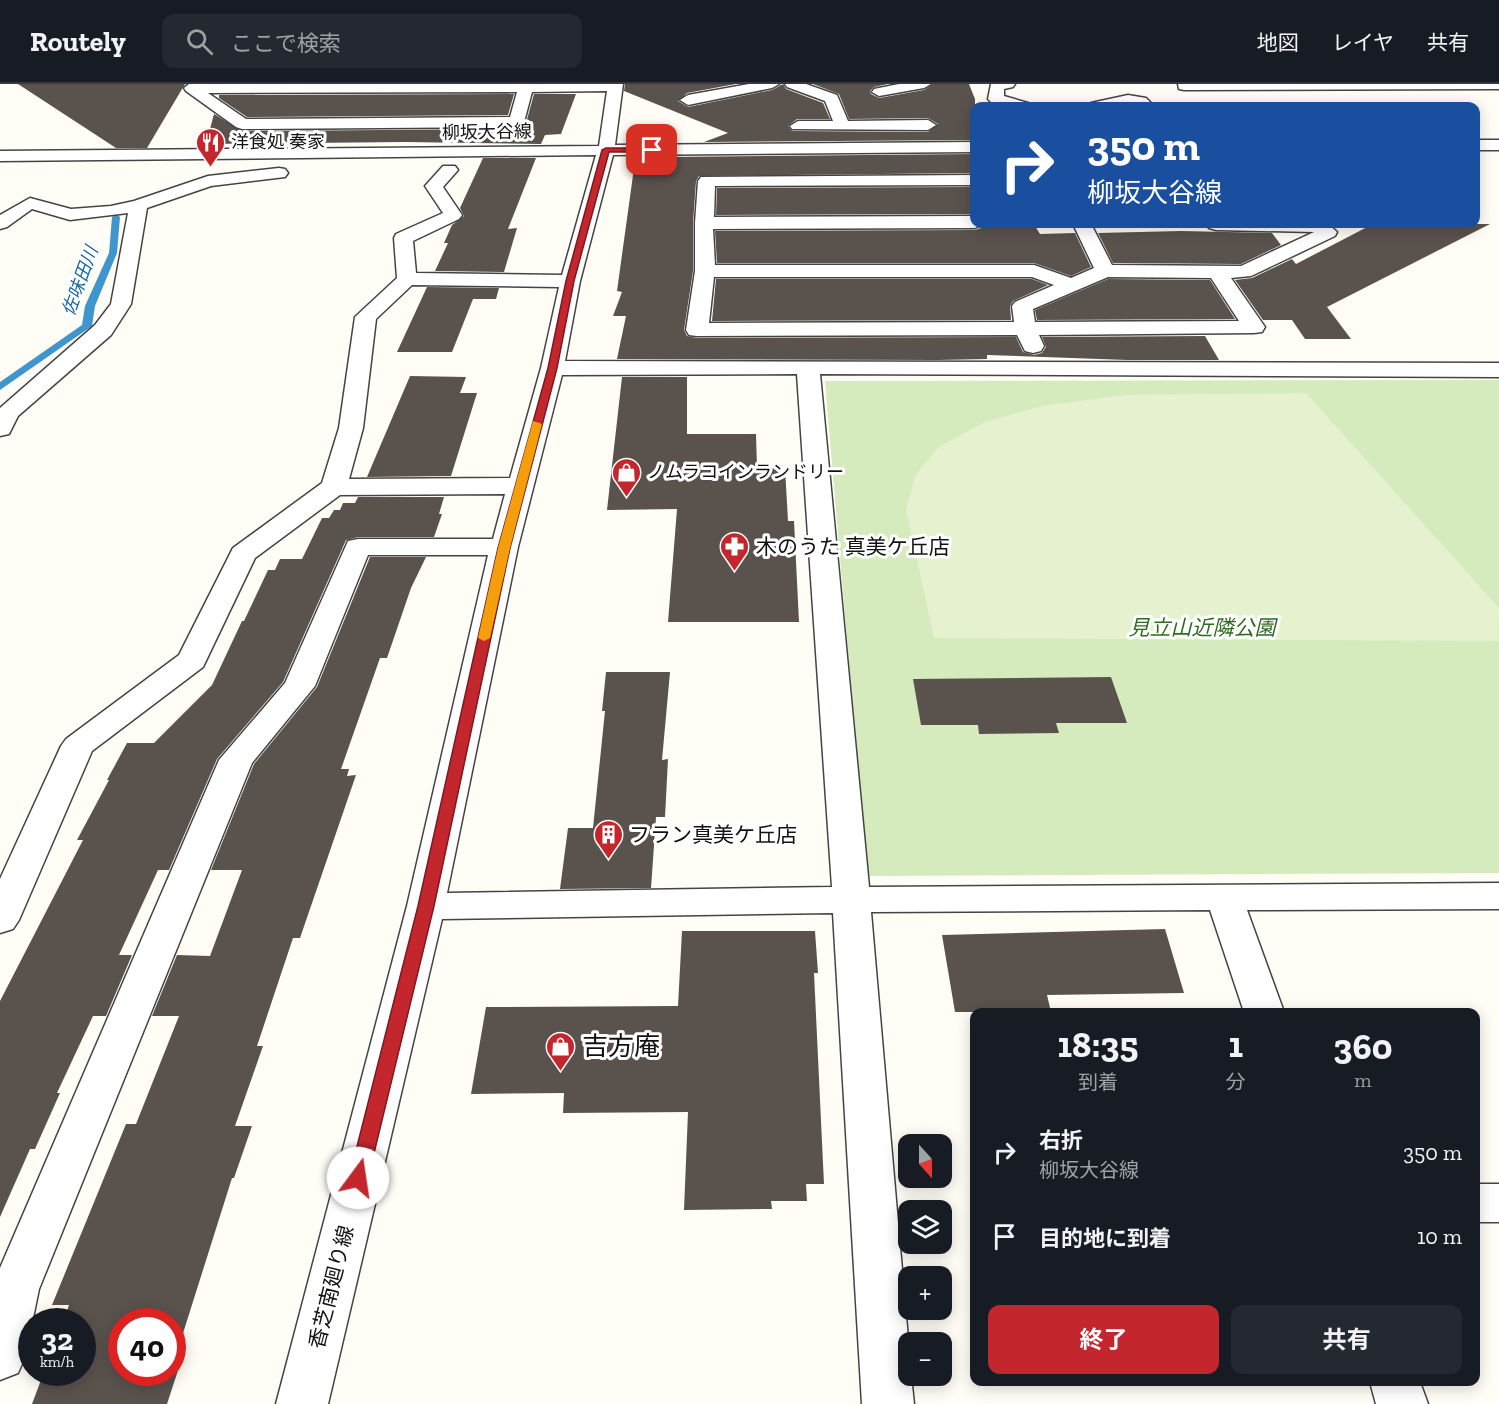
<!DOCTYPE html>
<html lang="ja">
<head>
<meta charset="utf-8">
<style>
	:root { --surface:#171b24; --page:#242831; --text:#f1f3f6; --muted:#9ea1a6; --line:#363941; --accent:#c4262e }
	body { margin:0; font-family:"Zilla Slab","Noto Sans JP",serif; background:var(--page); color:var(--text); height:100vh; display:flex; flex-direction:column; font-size:22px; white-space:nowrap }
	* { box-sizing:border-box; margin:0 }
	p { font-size:20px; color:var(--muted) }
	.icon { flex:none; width:33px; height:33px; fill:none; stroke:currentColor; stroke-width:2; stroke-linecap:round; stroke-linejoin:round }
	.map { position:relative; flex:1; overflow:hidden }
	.drawer { position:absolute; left:970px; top:924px; width:510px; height:378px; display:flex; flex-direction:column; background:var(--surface); border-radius:12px; box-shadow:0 3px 15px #0003 }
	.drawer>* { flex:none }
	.banner { position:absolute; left:970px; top:18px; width:510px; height:126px; border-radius:12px; box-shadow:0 3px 15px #0003; background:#1a4fa0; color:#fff; overflow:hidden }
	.needle { width:39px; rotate:159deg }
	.buttons { position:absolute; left:898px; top:1050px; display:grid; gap:12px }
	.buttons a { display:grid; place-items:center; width:54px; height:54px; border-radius:12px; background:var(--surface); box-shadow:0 3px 15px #0003; font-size:30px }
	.speed { position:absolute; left:18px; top:1224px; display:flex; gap:12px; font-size:30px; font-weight:700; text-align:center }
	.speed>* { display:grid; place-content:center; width:78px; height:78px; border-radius:50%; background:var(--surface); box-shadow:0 3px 15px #0003; line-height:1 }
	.speed small { font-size:15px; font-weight:400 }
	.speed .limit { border:9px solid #d22; background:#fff; color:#111 }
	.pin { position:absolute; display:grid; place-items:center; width:51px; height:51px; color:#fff; margin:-26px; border-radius:12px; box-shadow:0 3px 9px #0006 }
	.me { position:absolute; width:66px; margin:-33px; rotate:14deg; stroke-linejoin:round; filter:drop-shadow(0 0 4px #0008) }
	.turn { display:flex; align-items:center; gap:21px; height:126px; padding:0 18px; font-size:27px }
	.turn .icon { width:78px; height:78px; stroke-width:2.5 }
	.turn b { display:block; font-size:42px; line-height:51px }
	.eta { display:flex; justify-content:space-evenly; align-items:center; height:102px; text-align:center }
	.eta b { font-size:36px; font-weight:700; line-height:42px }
	.action { display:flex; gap:12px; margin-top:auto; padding:12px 18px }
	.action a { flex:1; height:69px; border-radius:12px; background:var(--accent); color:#fff; font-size:24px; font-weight:700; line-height:69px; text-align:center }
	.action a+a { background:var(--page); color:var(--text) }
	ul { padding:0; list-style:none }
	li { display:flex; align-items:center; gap:18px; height:84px; padding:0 18px }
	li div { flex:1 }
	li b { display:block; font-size:22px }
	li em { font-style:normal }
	header { display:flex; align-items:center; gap:36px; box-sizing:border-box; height:84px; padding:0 30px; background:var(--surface); border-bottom:2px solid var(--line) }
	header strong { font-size:28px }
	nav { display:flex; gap:33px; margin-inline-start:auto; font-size:21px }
	.search { width:420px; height:54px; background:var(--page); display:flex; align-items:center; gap:15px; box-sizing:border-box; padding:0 21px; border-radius:12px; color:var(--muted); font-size:22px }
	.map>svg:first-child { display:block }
	.green { fill:#d5ebbd }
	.pitch { fill:#e6f2cf }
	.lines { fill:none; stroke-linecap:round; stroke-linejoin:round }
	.stream { fill:#3f96cf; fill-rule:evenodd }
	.building { fill:#5a524d; fill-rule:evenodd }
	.minor-casing { stroke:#444; stroke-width:3 }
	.minor { fill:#fff; fill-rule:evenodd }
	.route { fill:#c4262e; stroke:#7f191e; stroke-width:1.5 }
	.slow { fill:#f59e0b }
	.labels { text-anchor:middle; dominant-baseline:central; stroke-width:6; stroke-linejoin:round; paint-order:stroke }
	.far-street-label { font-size:18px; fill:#111; stroke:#fff }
	.far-poi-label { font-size:18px; fill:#111; stroke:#fff; text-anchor:start }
	.far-water-label { font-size:18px; font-style:italic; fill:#1768a6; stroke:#fff }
	.poi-label { font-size:21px; fill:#111; stroke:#fff; text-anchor:start }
	.park-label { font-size:21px; font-style:italic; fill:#2f6b1f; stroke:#fff }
	.street-label { font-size:21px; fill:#111; stroke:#fff }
	.near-poi-label { font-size:26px; fill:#111; stroke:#fff; text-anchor:start }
</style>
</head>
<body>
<header>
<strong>Routely</strong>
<div class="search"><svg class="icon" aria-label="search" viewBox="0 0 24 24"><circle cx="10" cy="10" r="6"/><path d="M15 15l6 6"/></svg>ここで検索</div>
<nav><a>地図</a><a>レイヤ</a><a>共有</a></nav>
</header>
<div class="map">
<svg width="1499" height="1320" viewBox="0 0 1499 1320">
	<rect width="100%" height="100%" fill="#fffdf5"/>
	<path class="green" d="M1499,296V789L867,792L825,297Z"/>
	<path class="pitch" d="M1306,309L1499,524L1498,557L934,554L906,425L916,390L940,362L985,338L1042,322L1125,311Z"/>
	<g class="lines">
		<path class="stream" d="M116,130L120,133L117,169L95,222L92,242L0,306V298L82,241L85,222L109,169L112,133Z"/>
	</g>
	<path class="building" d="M18,0H185L147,64H116Z
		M625,0H736L687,9L678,17L688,23L772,6L783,0L786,5L823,19L830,35H797L788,42L792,47L928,48L938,40L928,34L849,35L839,10L813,0H888L874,3L870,7L871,10L879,14L924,6L933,0H969L975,15V56L704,58L728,49L624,7Z
		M514,10L508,31L247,33L219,14V11Z
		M534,10H576L561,50L545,51L541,60L405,58L206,60L214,30L242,47L516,45L526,39Z
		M975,70V89L699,92L696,97L693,139V187L684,246L687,252L697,254L1016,253L1023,268L1034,271L1042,269L1046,263L1042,253L1205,252L1219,276H1127L987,271V275L938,276L617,275L626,232H613L622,208L617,207L634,84L664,73Z
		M483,74H536L508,145L517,144L504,188L435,187L448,159H444L452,141L464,132L460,124Z
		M975,103V130L716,131L717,104Z
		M1373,140H1490L1327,223L1351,255H1305L1292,236H1263L1235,196L1252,194L1292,175L1296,180Z
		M1035,142L1040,150L1075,149L1091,183L1071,192L1034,179H717L715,147L975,146L981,144Z
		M1181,147L1272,149L1281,161L1241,180L1113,179L1098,149Z
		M716,195H1032L1048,201L1013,217L1010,222L1011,236L712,237Z
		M1108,195L1210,196L1235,235L1037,236L1035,226Z
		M427,203L499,204L496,215H473L452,268H397Z
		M410,292L466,293L460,309H477L451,392L367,393Z
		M622,293H687V350H756L757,384H785L788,437H794L799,538H668L677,425L607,426Z
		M358,413H444L439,430H442L434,453H358L346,456L283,598L217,675L169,786H158L119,871H132L106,932H93L57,1009H60L35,1065H30L0,1133V917L83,756H77L109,696H107L127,659H154L212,601L242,537H244L268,486H275L280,475H302L322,434H329L334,426H340L343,419H355Z
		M370,473H426L411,504L387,574H380L341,685H349L347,692L356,691L300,854H293L257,962H263L235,1042H252L234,1094H232L179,1262H186L167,1320H32L44,1288H82V1238H63L69,1221H52L126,1040H136L179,932H152L177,871L210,872L242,786H211L254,680L317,603ZM122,1238H172V1288H122Z
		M606,588H670L662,676L668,675L665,733H656L651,804L560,805L568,744H593L605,627H602Z
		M1111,593L1127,639H1056L1059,649L979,650L978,641H921L913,595Z
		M1165,845L1184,909L1047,911L1051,928H955L942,851Z
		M682,847H815L818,889H814L824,1100H806L807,1117H771L772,1125L684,1126L688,1028L563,1029L564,1009L471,1010L486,923L678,922Z"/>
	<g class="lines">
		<defs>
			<path id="minor" d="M189,0H623L615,61L975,58V68L613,71L580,197L565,277L1499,279V293L820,290L869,803L1499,799V825L1247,826L1284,928H1244L1210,826L871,828L909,1266V1292H911L914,1320H862L833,829L442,835L328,1320H276L407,822L488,471H368L315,602L252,679L39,1205L25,1273L18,1289L0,1296V1184L219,676L285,599L348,457L358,455H493L505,410L340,411L255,474L203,583L92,667L19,836L13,845L0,849V795L61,662L66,655L179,571L233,464L322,399L339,344L355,233L397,194L394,154L396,150L443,129L425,102L443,82H455L458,86L443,103L462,131L459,135L413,157L416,189L562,191L596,71L0,77V67L599,62L607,7L532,8L524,38L516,43L242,45L236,43L186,7L184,4ZM517,8L510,33L246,35L208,9ZM412,201L559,203L541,284L510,394L349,395L363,344L376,235ZM797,290L832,803L447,809L518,463L562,291Z
				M749,0H779L772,4L688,21L680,16L688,11Z
				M785,0H806L837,11L848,37L928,36L936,41L928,46L792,45L790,42L798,37H833L825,17L787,3Z
				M899,0H931L924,4L879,12L872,8L874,5Z
				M991,0H1015L1013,3L1004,5V12L1028,19L1031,22H1007L991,18L988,15Z
				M1178,0H1499V5L1184,6L1179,5Z
				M1128,11L1146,14L1154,22H1088L1091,19Z
				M1476,56H1499V66H1476Z
				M279,84L285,85L288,89L285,93L211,102L147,124L131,220L111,251L18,332L9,350L0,352V324L95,241L111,220L128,129L70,136L32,125L7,143L0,145V131L30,114L71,125L111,122L134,117L208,92Z
				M975,91V101L715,102L714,133L975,132V140H983L975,144L713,145L715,181H1034L1071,194L1094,184L1073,140H1091L1112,181L1241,182L1314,148L1216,146L1209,144L1207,140H1328L1337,148L1335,152L1251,192L1231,194L1265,243L1262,248L1254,249L1039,251L1044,262L1041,267L1033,269L1025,267L1017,251L697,252L689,251L686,246L695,187V139L698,97L701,93ZM714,193H1032L1054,201L1015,218L1012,222L1014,238L709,239ZM1108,193L1211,194L1239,237L1035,238L1033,225Z
				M1476,1100H1499V1138H1476Z
				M1370,1298H1420L1428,1320H1376Z"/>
		</defs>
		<use href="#minor" class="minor-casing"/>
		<use href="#minor" class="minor"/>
	</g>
	<path class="route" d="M652,64L654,68H609L574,197L557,284L510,464L434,822L368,1094L365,1099L358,1101L352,1099L349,1094L418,822L498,464L548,284L566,197L602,66L606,64Z"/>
	<path class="slow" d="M533,337L542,340L510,464L490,554L484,557L478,554L498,464Z"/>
	<defs>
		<symbol id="restaurant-pin" viewBox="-11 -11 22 30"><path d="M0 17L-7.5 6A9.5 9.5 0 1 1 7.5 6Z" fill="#c4262e" stroke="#fff"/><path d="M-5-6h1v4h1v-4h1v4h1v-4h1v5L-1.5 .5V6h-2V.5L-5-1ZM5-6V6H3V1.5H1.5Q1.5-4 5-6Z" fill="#fff"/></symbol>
		<symbol id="shop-pin" viewBox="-11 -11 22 30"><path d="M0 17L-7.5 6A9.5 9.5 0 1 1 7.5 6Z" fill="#c4262e" stroke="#fff"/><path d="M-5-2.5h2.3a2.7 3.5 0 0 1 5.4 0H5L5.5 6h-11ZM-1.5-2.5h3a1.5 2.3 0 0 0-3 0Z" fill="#fff"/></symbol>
		<symbol id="pharmacy-pin" viewBox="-11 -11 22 30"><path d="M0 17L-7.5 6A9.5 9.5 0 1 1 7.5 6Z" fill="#c4262e" stroke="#fff"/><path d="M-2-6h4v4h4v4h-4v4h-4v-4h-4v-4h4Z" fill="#fff"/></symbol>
		<symbol id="building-pin" viewBox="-11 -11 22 30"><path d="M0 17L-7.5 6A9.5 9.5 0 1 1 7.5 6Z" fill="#c4262e" stroke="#fff"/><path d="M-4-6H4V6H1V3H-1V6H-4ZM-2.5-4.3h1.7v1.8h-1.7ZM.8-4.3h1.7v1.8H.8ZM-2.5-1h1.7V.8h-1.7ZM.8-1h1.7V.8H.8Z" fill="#fff"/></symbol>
	</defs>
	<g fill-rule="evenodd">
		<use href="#restaurant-pin" x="194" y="42" width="33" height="45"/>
		<use href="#shop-pin" x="610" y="372" width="33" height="45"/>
		<use href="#pharmacy-pin" x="718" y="446" width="33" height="45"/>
		<use href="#building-pin" x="592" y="734" width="33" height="45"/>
		<use href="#shop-pin" x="544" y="946" width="33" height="45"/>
	</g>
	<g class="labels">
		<g class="far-street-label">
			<text transform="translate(487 48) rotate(-1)">柳坂大谷線</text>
		</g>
		<g class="far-poi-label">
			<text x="231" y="58">洋食処 奏家</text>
			<text x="647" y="388">ノムラコインランドリー</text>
		</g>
		<g class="far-water-label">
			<text transform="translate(80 197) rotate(-70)">佐味田川</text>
		</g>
		<g class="poi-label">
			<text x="756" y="462">木のうた 真美ケ丘店</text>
			<text x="629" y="750">フラン真美ケ丘店</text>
		</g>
		<g class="park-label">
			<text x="1202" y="543">見立山近隣公園</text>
		</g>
		<g class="street-label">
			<text transform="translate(331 1203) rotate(-76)">香芝南廻り線</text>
		</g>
		<g class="near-poi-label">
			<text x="582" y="962">吉方庵</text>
		</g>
	</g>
</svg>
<div class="buttons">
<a><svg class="needle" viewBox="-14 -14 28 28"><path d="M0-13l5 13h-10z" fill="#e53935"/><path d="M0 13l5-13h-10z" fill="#9ea1a6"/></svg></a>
<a><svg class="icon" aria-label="layers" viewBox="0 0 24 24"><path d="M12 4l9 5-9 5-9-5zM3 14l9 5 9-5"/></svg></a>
<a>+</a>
<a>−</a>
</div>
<div class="speed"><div>32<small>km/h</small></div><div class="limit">40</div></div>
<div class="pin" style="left:652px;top:66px;background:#d93025"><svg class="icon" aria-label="arrive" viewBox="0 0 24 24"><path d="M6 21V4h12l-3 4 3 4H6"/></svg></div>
<svg class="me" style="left:358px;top:1094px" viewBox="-20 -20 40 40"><circle r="19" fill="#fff"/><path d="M0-13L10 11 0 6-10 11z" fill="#c4262e"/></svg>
<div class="banner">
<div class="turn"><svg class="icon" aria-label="right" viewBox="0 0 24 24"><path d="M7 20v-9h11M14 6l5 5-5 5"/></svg><div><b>350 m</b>柳坂大谷線</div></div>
</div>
<section class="drawer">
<div class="eta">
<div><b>18:35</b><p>到着</p></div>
<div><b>1</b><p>分</p></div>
<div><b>360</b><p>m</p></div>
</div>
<ul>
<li><svg class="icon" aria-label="right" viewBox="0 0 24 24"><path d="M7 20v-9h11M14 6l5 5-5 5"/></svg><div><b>右折</b><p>柳坂大谷線</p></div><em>350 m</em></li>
<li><svg class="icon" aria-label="arrive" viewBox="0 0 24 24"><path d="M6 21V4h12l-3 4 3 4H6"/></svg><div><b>目的地に到着</b></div><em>10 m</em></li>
</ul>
<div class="action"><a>終了</a><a>共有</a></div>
</section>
</div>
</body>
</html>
